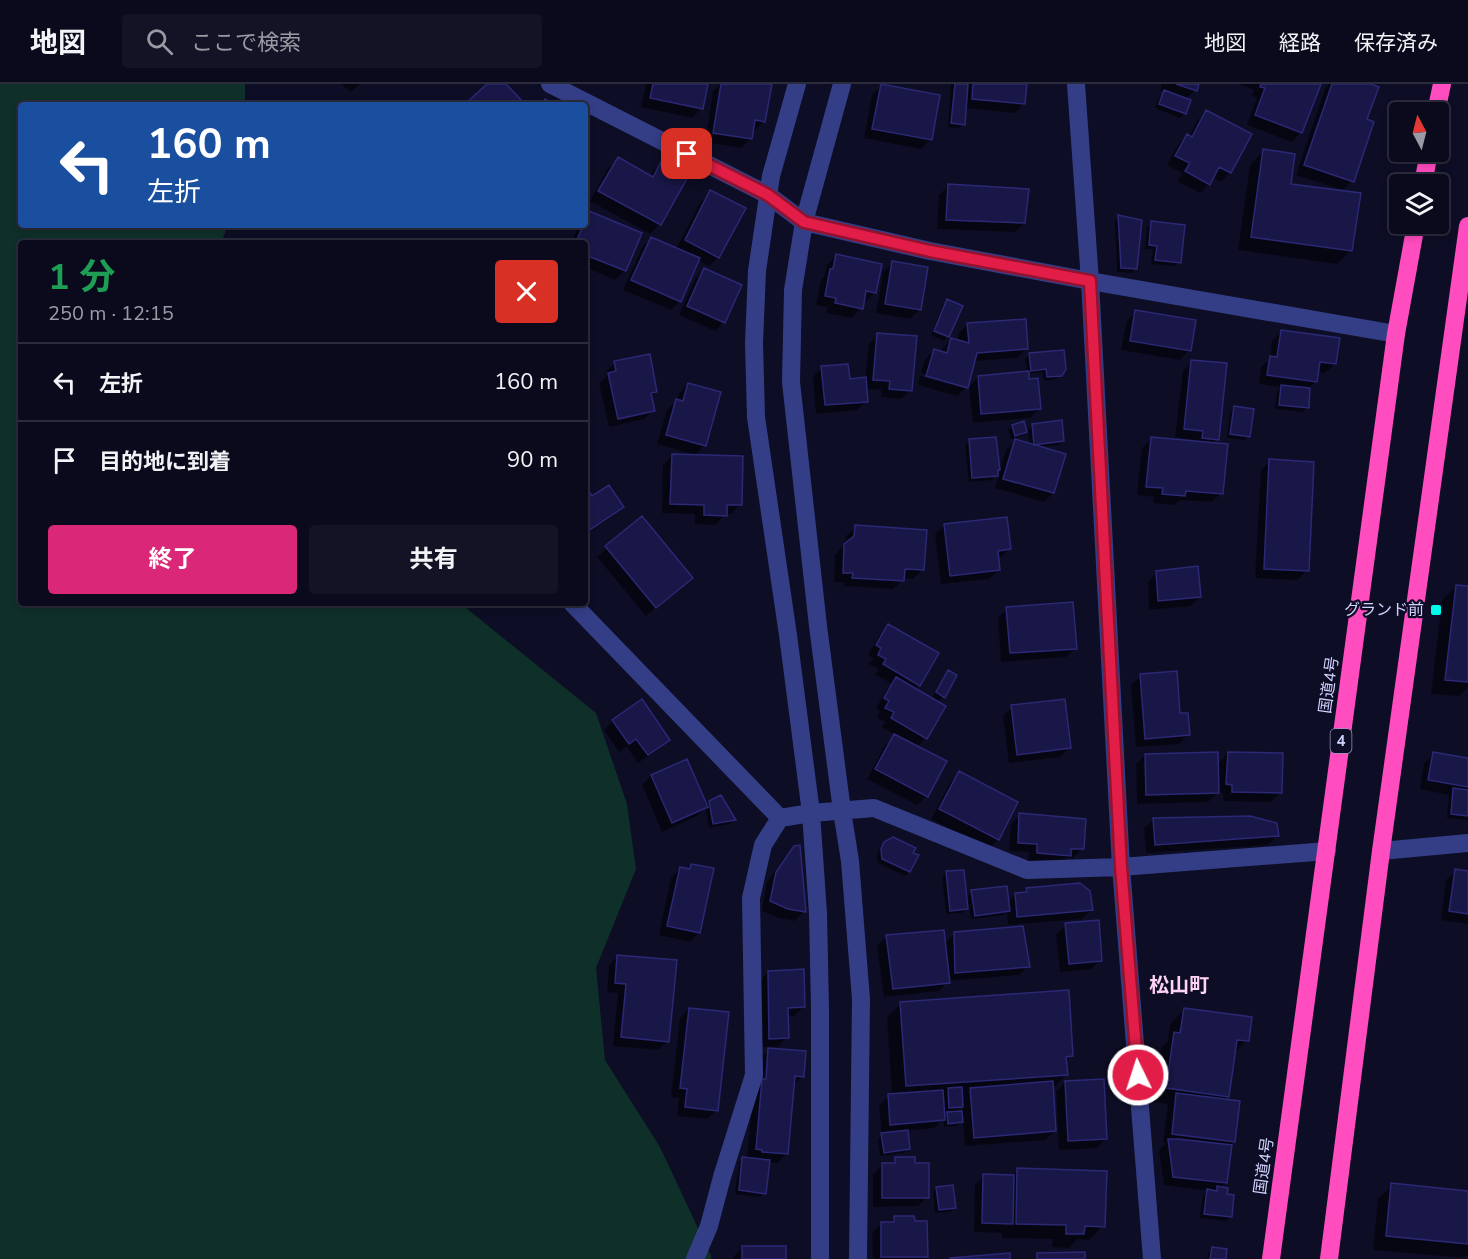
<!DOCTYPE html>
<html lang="ja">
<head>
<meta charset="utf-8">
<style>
	:root { --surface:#0a0a1c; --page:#131325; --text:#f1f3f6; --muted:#999aa3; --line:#2a2b3b; --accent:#db2777 }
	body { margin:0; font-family:"Nunito Sans","Noto Sans JP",sans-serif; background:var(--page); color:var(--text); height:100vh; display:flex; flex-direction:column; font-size:22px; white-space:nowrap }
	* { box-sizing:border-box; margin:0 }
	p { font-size:20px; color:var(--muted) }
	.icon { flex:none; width:33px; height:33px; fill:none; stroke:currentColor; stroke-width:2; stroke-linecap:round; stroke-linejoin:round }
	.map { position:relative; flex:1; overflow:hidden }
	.sheet { position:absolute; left:18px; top:156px; width:570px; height:366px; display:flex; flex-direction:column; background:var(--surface); border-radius:6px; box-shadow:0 3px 9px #0003,0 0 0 2px var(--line) }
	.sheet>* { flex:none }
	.banner { position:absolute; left:18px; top:18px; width:570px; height:126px; border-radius:6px; box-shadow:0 3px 9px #0003,0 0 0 2px var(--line); background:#1a4fa0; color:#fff; overflow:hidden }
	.needle { width:39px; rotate:353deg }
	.fabs { position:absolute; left:1389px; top:18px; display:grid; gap:12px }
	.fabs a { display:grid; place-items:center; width:60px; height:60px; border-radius:6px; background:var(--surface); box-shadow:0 3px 9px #0003,0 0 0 2px var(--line); font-size:30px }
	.pin { position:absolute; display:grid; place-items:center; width:51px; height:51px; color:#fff; margin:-26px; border-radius:12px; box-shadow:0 3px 9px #0006 }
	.me { position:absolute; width:66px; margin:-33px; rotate:356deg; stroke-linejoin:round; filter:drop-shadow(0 0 4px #0008) }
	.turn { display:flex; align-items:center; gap:21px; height:126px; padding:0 30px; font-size:27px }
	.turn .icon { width:78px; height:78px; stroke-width:2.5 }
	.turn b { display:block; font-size:42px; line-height:51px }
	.round { display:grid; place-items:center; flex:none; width:63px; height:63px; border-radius:6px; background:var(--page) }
	.headline { display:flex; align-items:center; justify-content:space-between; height:102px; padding:0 30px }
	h1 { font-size:36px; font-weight:700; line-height:45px; color:#1e9e55 }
	.action { display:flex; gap:12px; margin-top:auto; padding:12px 30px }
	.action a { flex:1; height:69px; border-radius:6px; background:var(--accent); color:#fff; font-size:24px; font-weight:700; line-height:69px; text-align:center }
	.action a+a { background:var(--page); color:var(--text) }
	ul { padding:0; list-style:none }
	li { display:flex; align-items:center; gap:18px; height:78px; padding:0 30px; border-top:2px solid var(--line) }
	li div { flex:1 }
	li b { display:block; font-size:22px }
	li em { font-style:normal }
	header { display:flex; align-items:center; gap:36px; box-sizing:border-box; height:84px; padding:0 30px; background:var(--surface); border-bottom:2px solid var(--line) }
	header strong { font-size:28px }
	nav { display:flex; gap:33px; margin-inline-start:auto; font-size:21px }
	.search { width:420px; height:54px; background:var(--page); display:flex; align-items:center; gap:15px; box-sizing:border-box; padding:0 21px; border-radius:6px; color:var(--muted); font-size:22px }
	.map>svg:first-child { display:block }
	.green { fill:#0f2f29 }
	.shadow { fill:#0007; fill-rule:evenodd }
	.building { fill:#191747; stroke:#2b2875; stroke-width:1.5 }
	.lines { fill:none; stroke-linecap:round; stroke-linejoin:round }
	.minor { stroke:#343e87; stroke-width:18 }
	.highway { stroke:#ff4cbe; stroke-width:18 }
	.route-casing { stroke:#92132f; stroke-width:15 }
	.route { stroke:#e11d48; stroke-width:10 }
	.poi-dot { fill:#00fced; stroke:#0d0d25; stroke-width:2 }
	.labels { text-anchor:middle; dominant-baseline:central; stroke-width:4.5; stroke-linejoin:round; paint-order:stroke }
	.shield { fill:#0d0d25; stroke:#9698be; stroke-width:1.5 }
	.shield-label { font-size:15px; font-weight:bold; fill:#d1d3ff }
	.poi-label { font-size:16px; fill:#d1d3ff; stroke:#0d0d25; text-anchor:end }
	.street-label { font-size:16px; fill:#d1d3ff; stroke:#0d0d25 }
	.quarter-label { font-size:20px; font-weight:bold; fill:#ffd3f6; stroke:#0d0d25 }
</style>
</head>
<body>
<header>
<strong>地図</strong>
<div class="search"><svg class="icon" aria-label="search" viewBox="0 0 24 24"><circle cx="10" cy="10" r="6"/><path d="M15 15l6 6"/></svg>ここで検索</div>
<nav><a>地図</a><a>経路</a><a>保存済み</a></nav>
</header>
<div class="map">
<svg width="1468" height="1175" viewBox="0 0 1468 1175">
	<rect width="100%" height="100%" fill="#0d0d25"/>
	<path class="green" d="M0,0H245V21H21V141H228L221,159H21V519H460L596,629L627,720L636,785L596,884L605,976L660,1063L711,1172V1175H0Z"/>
	<path class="shadow" d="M341,0H360L351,8Z
		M489,0H504L522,20L466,21Z
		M646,0H707L702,24L692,34L641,23Z
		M721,0H771L764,37L755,46H752L751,54L741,64L705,58L713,7Z
		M951,0H1026L1024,19L1015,29L965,24L963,40L959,44L948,43Z
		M1162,0H1198L1195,6L1186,15L1185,29L1180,34L1155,24L1160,12L1164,8L1160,7Z
		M1239,0H1320L1301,48L1292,58L1247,41L1257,14L1252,12L1254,6Z
		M1329,0H1366V36L1352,97L1343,106L1296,91L1325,5Z
		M881,2L930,56L921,65L864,54L872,11Z
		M1206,28L1230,88L1221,98L1212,93L1209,100L1200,109L1177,97L1182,89L1167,81L1178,61L1187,51L1189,53L1197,37Z
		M1264,67L1289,101L1351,166L1337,180L1238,166L1250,81Z
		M618,75L650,93L653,87L663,78L686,91L660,140L650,150L590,117L608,84Z
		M949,101L1024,139L1015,148L937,145L939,111Z
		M711,108L718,173L709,182L698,176L680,217L671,226L623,206L642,164L651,154L676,165L701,117Z
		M590,129L640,150L625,186L615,196L585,183V159H571L579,141H585V134Z
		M1119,133L1136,184L1132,189L1117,188L1115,137Z
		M1152,139L1180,178L1175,182L1151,180L1153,165H1145L1147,143Z
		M836,172L875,208L866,217H863L861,224L852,234L826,229L828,223L816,221L821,196L825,191L827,181Z
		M893,179L920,225L910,235L876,229L883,188Z
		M704,186L724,238L715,247L679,231L695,195Z
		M948,217V252L943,257L931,251L943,221Z
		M1136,228L1189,266L1180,276L1121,266L1127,237Z
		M967,241L1027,264L1017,274L974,277L967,303L957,312L918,301L920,292L963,304V301L921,289L925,276L934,266L941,268L942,265L951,256L959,258L958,250Z
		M1281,248L1335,280L1325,289L1317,288L1316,297L1309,304L1307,324L1303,328L1275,325L1277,307L1281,303L1259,300L1261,283L1270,275L1272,257Z
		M878,250L911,306L901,315L881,313V306L866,305L867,317L857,326L816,330L813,293L822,283L848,297L865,295L869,260Z
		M1030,270L1061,291L1056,295L1044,297L1042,288L1027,290L1039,325L1030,334L973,339L969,303L978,293L1027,289L1025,275Z
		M1192,277L1217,355L1212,360L1221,409L1212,418L1180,416L1174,421L1153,419L1154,413L1137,411L1142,364L1151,355L1194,359V356L1175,353L1183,287Z
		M615,279L656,308L651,313L654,326L644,335L609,343L599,299L607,292L606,288Z
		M688,300L705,361L695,371L657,360L667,326L677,316L679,310Z
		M1235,324L1249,352L1244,356L1227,354L1230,328Z
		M1033,341L1062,357L1058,361L1037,363L1053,409L1044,418L995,404L1006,366L1015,357L1030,361L1028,346Z
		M1013,342L1026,348L1021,352L1011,355L1008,346Z
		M969,357L996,391L992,396L969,398L965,361Z
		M672,372L740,420L731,430H725L716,441L695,440V430L662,429L663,381Z
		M1270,377L1307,486L1298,496L1255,494L1261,386Z
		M585,404L592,414L622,423L613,432L585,451Z
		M642,434L691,494L681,504L646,532L597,473Z
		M945,441L1009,465L1000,474H997L999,486L989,495L941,500L935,450Z
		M856,443L923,485L913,495L903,494V496L893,505L844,502V498H834L835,471L845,460L846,452Z
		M1157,488L1200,513L1190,522L1149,526L1148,498Z
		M1457,502L1468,504V603L1459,612L1431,610L1442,516Z
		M1007,525L1075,564L1066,573L1001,578L998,534Z
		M889,542L919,601L914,606L931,615L944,592L948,588L943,613L937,619L926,654L917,663L927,712L917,721L867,695L885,661L896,651L882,643L885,638L877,633L880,627L876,624L887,605L892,600L875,590L878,585L869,580L873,574L868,571L879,552Z
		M1141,592L1179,631L1188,651L1179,660L1136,663L1131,601Z
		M1012,623L1069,664L1060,673L1009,679L1003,632Z
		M613,637L669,655L659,665L638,679L627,663L619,668L604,646Z
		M1228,669L1280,709L1271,718L1223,717V709H1217L1208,718L1137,720L1136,680L1145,671L1217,681Z
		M1434,670L1468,675V736L1447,734L1449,711L1420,705L1424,679Z
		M686,677L706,722L710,718L735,736L730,740L709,744L706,724L697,732L662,748L642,701L651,692Z
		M959,689L1016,719L998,756L988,765L931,735L950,699Z
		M1020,731L1082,765L1073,774H1066L1060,780L1028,778L1029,768L1009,767L1011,740Z
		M1154,735L1277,752L1268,761L1146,769L1144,744Z
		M885,759L917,772L909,788L905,792L878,779L877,770L880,764Z
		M795,763L804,827L795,837L779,834L762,827L767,798L785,773Z
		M692,781L699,849L690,858L659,851L671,794L680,785L687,786Z
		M1456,787L1468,789V840L1441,836L1446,796Z
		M946,789L965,814L972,807L1007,819L1015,810H1023L1027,806L1091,826L1082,835L1008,841L1007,828L1004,831L971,835L969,822L962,829L946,830L942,793Z
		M1066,841L1101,876L1091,885L1060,888L1056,850Z
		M954,850L1029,882L1019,891L948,897L939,907L884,913L877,862L887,853L944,860Z
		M618,872L668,957L658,966L613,962L618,909L607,908L609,881Z
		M768,888L803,923L794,932H786L787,953L778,963H761L759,897Z
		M901,919L1072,971L1065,978L1066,991L1052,1006L1055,1047L1045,1056L965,1062L963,1036L957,1042L944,1043V1034L934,1044L906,1047L909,1065L904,1069L880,1072L878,1055L882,1051L879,1021L889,1012L892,1011L887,933ZM962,1022V1028L955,1029ZM950,1027L943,1034V1028Z
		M689,925L717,1026L707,1035L677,1032L679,1014L671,1013L680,934Z
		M1184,926L1247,956L1234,970L1228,1012L1224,1016L1234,1057L1228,1063L1225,1099L1220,1104L1230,1132L1226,1137L1200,1134L1203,1111L1207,1107L1164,1101L1159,1066L1166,1059H1163L1168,1020L1153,1018L1161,964L1168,957L1170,940Z
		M769,965L803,992L793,1001L787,1070L777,1079L768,1078L765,1109L761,1113L735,1110L739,1078L743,1074L747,1075L753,1006L760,975Z
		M1065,998L1106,1054L1097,1064L1059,1066L1056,1008Z
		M896,1075L914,1080L927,1113L918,1122L873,1123V1090L882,1081H890Z
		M1018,1086L1103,1142L1089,1156L1077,1155L1069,1164L1052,1163L1053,1155L1002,1154V1149L974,1148L975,1101L984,1092H1012Z
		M1392,1101L1468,1108V1171L1464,1174L1373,1166L1378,1115Z
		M937,1104L954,1124L950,1128L935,1129L933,1108Z
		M895,1133L927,1172L924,1175H873L872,1149L882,1139H889Z
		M742,1164L785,1175H733V1173Z
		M1212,1165L1224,1175H1207L1208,1169Z"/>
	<path class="building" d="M487,0H506L525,20L464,21Z
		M653,0H708L703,25L650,14Z
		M721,0H772L765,38L755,36L752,55L713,49Z
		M881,0L940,11L932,56L872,45Z
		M955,0H968L965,41L951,39Z
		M973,0H1027L1025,20L972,15Z
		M1176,0H1199L1197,7Z
		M1261,0H1321L1302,49L1255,31L1265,4L1260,3Z
		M1332,0H1371L1379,3L1367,35L1374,38L1354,98L1304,81Z
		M1164,6L1191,16L1186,30L1159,20Z
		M545,15L556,21H542Z
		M1206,26L1252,50L1231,89L1219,83L1210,101L1185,87L1190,79L1175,72L1187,50L1192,53Z
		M1263,65L1295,70L1291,100L1361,109L1352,167L1251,153Z
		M618,73L653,93L662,76L689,91L661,141L598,107Z
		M948,100L1029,105L1025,139L946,136Z
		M710,106L746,124L719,174L685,156Z
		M589,127L642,149L626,187L585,171V159H576L583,141H585V137Z
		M1118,131L1142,136L1137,185L1121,184Z
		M1151,137L1185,141L1181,179L1155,176L1157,162L1149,161Z
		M651,153L700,174L681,218L631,196Z
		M836,170L882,180L876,209L866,207L863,225L835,219L836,214L825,212L830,185H833Z
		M892,177L928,183L921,226L885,220Z
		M704,184L742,201L725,239L687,222Z
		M947,215L963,222L949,253L934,247Z
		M1135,226L1196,236L1191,267L1130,257Z
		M1026,235L1028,265L977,269L968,304L926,292L934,265L947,269L951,254L969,259L967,239Z
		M1281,246L1340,254L1336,280L1320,278L1317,298L1267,291L1270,272L1277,273Z
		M877,249L917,252L912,307L889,305L890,297L873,296Z
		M1064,266L1066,285L1062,292L1047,293L1046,285L1031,287L1029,269Z
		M650,270L657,308L651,309L655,327L618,335L608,289L616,287L614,277Z
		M1191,276L1227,279L1219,356L1202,354L1203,347L1184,345Z
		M848,280L850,295L866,293L868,318L825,321L821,282Z
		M1029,287V295L1038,294L1041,325L981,330L978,292Z
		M688,299L721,308L706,362L666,351L676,315L683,317Z
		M1281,301L1310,304L1309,324L1279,321Z
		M1234,322L1254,325L1250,353L1230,350Z
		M1062,336L1064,357L1034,361L1032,340Z
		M1024,337L1027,348L1015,352L1012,341Z
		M996,353L1000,386H998V392L972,394L969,355Z
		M1151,353L1228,360L1223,410L1186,407L1185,412L1162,410L1163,404L1146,403Z
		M1015,355L1066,370L1054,409L1003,395Z
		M672,370L743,372L742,421H727V432L704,431V421L670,420Z
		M1269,375L1314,378L1309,487L1264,485Z
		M585,401L592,412L609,401L624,423L585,449Z
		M642,432L693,494L656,524L605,462Z
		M1007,433L1011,465L998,467L1000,486L950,492L944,440Z
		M855,441L927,446L924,486L905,485L904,497L852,494L853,489H843L844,460L854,452Z
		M1198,482L1201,513L1158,517L1156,487Z
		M1456,501L1468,502V598L1445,596Z
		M1073,518L1077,565L1010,569L1006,523Z
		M888,540L939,569L920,602L883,580L886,575L878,571L881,564L876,561Z
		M948,586L957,591L945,614L936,608Z
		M1177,587L1180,629H1188L1190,651L1145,655L1140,590Z
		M896,593L946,622L927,655L891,634L894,628L885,624L889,617L884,614Z
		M642,615L670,656L648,671L636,655L629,660L612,636Z
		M1065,615L1071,664L1017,671L1011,621Z
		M894,650L947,677L928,713L875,685Z
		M1218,668L1219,709L1146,711L1145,670Z
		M1228,668L1283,669L1282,709L1232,708V701L1226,700Z
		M1433,668L1468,674V703L1428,696Z
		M687,675L708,723L672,739L651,691Z
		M959,687L1018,718L999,756L939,725Z
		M1453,704L1468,706V732L1451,730Z
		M721,711L736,736L713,740L709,717Z
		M1019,729L1086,735L1084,765H1071V772L1037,769V760L1018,759Z
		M1250,732L1277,739L1279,752L1155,761L1153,734Z
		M893,753L916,764L913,769L919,771L910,788L882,775L881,765L884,758Z
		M800,761L806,828L788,825L770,817L776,788L794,762Z
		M691,780L714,784L700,849L667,842L680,783L690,785Z
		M1455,785L1468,787V830L1449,827Z
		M964,786L968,825L950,827L946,787Z
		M1080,799L1090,807L1093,826L1017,833L1015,809L1027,808L1026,804Z
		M1007,802L1010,827L975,832L971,806Z
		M1099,836L1102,877L1069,880L1065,839Z
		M1023,842L1030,883L955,889L954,848Z
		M944,846L950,899L893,905L886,851Z
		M617,871L677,876L669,958L621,953L626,900L615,899Z
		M804,885L805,923L788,924L789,954L769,955L768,887Z
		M1069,906L1073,972L1066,973L1068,991L906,1002L900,918Z
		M689,924L729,928L718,1027L685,1023L687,1005L680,1004Z
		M1184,924L1252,933L1249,957L1237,956L1229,1013L1166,1004L1174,948L1180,949Z
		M768,964L806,967L804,993L795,992L788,1070L762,1068V1066L756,1065L762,995H766Z
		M1104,995L1107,1055L1068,1057L1065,997Z
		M1053,997L1056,1047L974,1054L970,1004Z
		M962,1003L963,1023L949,1024L948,1004Z
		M943,1006L945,1036L890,1041L888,1010Z
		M1176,1009L1240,1017L1235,1058L1172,1050Z
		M962,1027L963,1038L948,1040L947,1028Z
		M908,1046L910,1065L884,1069L881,1049Z
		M1168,1055H1178L1232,1061L1227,1099L1173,1093Z
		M742,1073L770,1076L766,1110L739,1106Z
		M895,1073H915V1079H929V1114H882V1079H895Z
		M1017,1084L1107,1087L1105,1143L1085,1142L1084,1150H1066V1141L1016,1140Z
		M983,1090L1014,1091L1013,1140L982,1139Z
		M1391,1099L1468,1107V1160L1386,1152Z
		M953,1101L956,1124L939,1126L936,1103Z
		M1217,1102L1228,1104L1227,1110L1234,1111L1232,1133L1204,1130L1207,1105L1217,1107Z
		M894,1132H914L915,1137H927L928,1173H881V1138H894Z
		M742,1162H786V1175H742Z
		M1212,1163L1227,1165L1226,1175H1210Z
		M1085,1168V1175H1037V1169Z
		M1010,1169V1175H950V1174Z"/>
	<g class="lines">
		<path class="minor" d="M550,0L768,111L804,138L930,167L1090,197L1396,250
			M797,0L771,92L757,187L754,259L756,333L788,551L811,729L818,829L820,925V1175
			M842,0L804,138L793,206L791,298L818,542L842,727L850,777L861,915L858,1175
			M1076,0L1090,197L1121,783L1152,1175
			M572,519L780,734
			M1381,767L1468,759
			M695,1175L709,1142L722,1093L754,991L751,814L763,761L780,734L811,729L874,724L1027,786L1121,783L1327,767"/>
		<path class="highway" d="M1436,28L1442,0
			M1423,100L1429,68
			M1271,1175L1396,250L1416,140
			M1329,1175L1381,767L1468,142"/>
	</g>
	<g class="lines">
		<defs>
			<path id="route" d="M687,70L768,111L804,138L930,167L1090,197L1121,783L1138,991"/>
		</defs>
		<use href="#route" class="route-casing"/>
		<use href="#route" class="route"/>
	</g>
	<rect class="poi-dot" x="1430" y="520" width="12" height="12" rx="3"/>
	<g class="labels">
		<rect class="shield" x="1330.5" y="645" width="21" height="24" rx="4.5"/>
		<g class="shield-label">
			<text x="1341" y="657">4</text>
		</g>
		<g class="poi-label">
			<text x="1424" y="526">グランド前</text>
		</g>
		<g class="street-label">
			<text transform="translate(1329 601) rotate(-82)">国道4号</text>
			<text transform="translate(1264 1082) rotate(-82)">国道4号</text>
		</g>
		<g class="quarter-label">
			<text x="1179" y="901">松山町</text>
		</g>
	</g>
</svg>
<div class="fabs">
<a><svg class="needle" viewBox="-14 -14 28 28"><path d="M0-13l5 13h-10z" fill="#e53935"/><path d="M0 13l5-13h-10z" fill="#999aa3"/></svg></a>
<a><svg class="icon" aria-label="layers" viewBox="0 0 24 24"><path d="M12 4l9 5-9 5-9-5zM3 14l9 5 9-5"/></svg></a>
</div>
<div class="pin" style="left:687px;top:70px;background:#d93025"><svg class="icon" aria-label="arrive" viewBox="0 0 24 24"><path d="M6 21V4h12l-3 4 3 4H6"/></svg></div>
<svg class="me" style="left:1138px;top:991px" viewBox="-20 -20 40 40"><circle r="17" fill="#e11d48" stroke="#fff" stroke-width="3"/><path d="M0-11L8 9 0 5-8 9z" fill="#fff"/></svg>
<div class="banner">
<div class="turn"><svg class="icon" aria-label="left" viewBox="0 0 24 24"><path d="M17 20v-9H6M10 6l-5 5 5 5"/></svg><div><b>160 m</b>左折</div></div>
</div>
<section class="sheet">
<div class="headline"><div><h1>1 分</h1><p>250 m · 12:15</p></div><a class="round" style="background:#d93025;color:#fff"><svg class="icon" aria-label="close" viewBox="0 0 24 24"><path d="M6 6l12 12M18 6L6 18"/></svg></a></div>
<ul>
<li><svg class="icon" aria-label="left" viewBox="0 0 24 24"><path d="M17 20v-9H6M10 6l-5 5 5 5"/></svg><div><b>左折</b></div><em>160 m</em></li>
<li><svg class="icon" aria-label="arrive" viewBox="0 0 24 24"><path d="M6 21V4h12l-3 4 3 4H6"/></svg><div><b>目的地に到着</b></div><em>90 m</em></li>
</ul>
<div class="action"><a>終了</a><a>共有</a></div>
</section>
</div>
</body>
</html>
